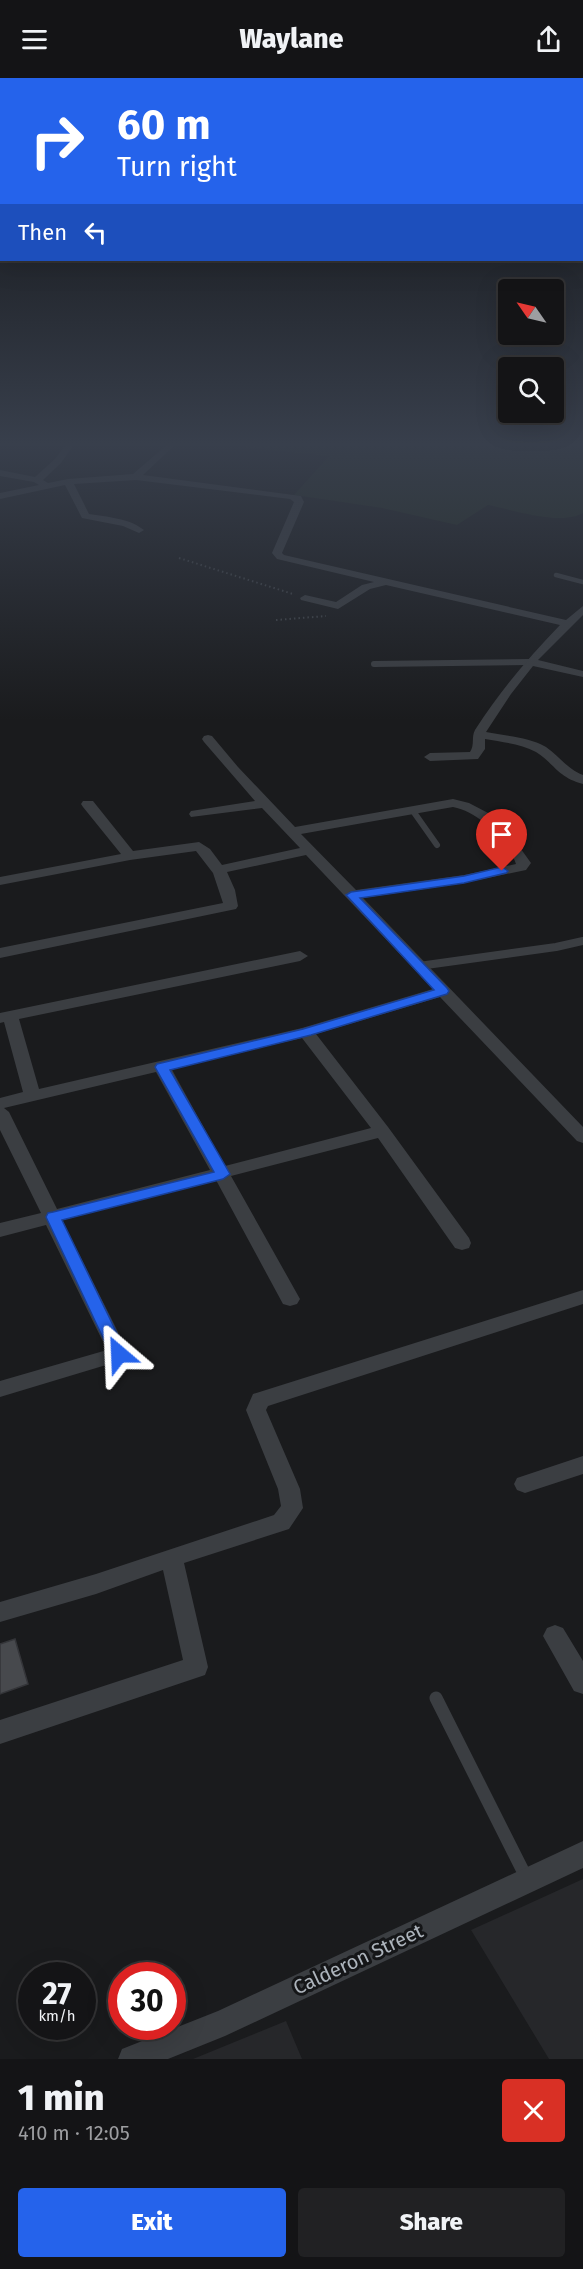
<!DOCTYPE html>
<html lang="en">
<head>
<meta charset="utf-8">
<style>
	:root { --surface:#141416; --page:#212123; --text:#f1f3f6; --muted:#9d9ea1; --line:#333335; --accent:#2563eb }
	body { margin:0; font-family:"Fira Sans",sans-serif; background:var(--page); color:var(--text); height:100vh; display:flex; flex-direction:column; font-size:22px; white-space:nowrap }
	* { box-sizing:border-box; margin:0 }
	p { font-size:20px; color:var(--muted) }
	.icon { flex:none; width:33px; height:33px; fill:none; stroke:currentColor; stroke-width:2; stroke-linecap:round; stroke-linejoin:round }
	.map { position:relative; height:1981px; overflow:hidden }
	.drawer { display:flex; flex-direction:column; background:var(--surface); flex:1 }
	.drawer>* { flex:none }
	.top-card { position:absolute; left:0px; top:0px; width:584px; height:183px; box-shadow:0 6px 24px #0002,0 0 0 2px var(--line); background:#2563eb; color:#fff; overflow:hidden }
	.needle { width:39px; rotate:304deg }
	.controls { position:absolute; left:498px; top:201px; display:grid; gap:12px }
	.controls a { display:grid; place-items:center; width:66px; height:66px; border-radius:6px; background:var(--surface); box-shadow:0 6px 24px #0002,0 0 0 2px var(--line); font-size:30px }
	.speed { position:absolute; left:18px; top:1884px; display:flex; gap:12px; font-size:30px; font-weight:700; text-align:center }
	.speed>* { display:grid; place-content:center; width:78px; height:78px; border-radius:50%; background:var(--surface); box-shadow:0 6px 24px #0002,0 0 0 2px var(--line); line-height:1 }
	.speed small { font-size:15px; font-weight:400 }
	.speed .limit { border:9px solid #d22; background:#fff; color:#111 }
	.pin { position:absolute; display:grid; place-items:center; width:51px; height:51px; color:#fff; margin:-62px -26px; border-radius:50% 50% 50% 0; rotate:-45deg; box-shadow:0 0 6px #0007 }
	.pin .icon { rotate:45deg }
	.me { position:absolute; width:66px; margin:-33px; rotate:334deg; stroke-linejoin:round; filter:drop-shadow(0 0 4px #0008) }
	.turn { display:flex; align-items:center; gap:21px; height:126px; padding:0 18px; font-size:27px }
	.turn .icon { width:78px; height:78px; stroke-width:2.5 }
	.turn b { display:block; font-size:42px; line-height:51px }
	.then { display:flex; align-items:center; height:57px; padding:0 18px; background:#0003; gap:12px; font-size:22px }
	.round { display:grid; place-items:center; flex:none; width:63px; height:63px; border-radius:6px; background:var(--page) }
	.overview { display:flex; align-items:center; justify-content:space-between; height:102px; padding:0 18px }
	h1 { font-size:36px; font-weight:800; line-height:45px }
	.action { display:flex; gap:12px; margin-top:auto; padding:12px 18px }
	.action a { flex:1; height:69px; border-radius:6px; background:var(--accent); color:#fff; font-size:24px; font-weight:800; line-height:69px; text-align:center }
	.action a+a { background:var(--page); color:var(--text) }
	header { display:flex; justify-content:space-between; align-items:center; height:78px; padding:0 18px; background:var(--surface); font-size:27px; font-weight:800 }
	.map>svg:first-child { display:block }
	.built { fill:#26272a }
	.green { fill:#222b22 }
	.building { fill:#47494d; stroke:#343539; stroke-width:1.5 }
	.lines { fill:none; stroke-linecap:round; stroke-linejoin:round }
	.path { stroke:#414549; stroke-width:2; stroke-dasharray:1.5 3; stroke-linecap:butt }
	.lane-far3 { stroke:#3b3e42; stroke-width:4.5 }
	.lane-far2 { stroke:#3b3e42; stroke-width:6 }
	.lane-far1 { stroke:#3b3e42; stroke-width:8 }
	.lane { stroke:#3b3e42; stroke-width:13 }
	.street { fill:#3b3e42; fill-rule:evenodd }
	.route { fill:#2563eb; stroke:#184099; stroke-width:1.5 }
	.labels { text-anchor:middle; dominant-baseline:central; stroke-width:6; stroke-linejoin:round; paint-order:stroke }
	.near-street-label { font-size:20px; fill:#adb4bc; stroke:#151618 }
</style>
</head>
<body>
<header><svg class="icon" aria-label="menu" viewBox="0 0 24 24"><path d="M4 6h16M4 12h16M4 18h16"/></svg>Waylane<svg class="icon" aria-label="share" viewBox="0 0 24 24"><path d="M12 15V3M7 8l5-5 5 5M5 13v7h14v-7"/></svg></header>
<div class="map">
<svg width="583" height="1981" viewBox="0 0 583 1981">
	<rect width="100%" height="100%" fill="#1a1b1d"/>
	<path class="built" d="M583,1801V1981H549L471,1852Z
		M286,1943L302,1981H193Z"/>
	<path class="green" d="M227,365H583V435C561,448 513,432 488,427L457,447L382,430L294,417L329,378L224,367Z"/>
	<path class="building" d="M15,1561L28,1606L0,1616V1566Z"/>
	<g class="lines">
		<path class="path" d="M179,480L293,516
			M276,542L326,538"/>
		<path class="lane-far3" d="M556,497L583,504"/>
		<path class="lane-far2" d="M374,586L530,584
			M413,733L437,767"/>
		<path class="lane-far1" d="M419,888L556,869L583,863"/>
		<path class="lane" d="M436,1620L526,1799"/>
		<path class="street" d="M67,365H75L61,385L43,402L48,405L68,401L133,396L169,365H177L143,397L301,418L304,424L282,475L284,477L566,542L583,528V537L538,582L583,593V599L533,588L511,616L486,654C505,658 529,659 546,669C560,679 566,690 583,697V706C557,699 555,686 536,674C521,666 502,664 485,661V671L478,681L430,683L424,679L430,675L470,674C475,667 471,659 475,652C500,613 528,580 560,547L386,507L370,511L338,531L301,522L300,520L305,517L336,524L362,507L374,504L277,481L272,475L294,424L290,421L136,402L74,406L89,436C107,439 129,440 144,452L139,455L123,448L82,440L65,407L0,421V415L39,407L34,404L0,398V392L35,399L55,381Z
			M208,657L212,658L238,689L295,749L453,721L469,725L490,736L508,753L531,785L526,792L464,805L363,820L583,1049V1065L577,1063L440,919L316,956L388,1049L469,1160L471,1165L469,1170L462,1172L455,1170L378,1060L231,1098L300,1221L297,1226L290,1228L283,1226L216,1102L62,1142L129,1276L126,1281L0,1319V1303L107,1272L46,1147L0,1159V1145L41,1135L0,1052V1020L23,1014L4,944L0,945V935L300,873L308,878L300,883L19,941L39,1011L302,950L433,911L306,777L227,794L235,812L238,828L236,831L0,880V870L223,825L213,795L196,773L130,782L0,807V799L121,776L83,729L81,726L83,723H93L133,773L199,764L210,771L222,787L300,770L262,730L191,739L189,736L191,733L255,723L204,664L202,661L204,658ZM453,729C479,734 508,762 516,786L464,797L356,812L301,756ZM302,960L371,1050L225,1088L171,990ZM156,994L210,1092L57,1131L9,1034L4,1030Z
			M583,1212V1226L268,1328L266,1332L300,1411L303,1430L289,1451L184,1485L208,1589L205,1597L0,1666V1642L183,1582L163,1492L96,1516L0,1544V1524L96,1496L274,1437L281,1428L278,1411L246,1332L253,1316Z
			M583,1378V1396L525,1415L517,1412L514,1406L517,1400Z
			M555,1547L563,1550L583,1583V1616L574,1613L543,1558L547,1550Z
			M583,1763V1790L225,1958L168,1981H118L122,1971L218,1933Z"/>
	</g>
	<linearGradient id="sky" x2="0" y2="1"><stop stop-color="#0e0f10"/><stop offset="0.57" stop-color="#383f4c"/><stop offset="1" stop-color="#383f4c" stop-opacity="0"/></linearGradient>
	<rect width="583" height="642" fill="url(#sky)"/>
	<path class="route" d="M502,789L508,793L506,795L464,805L360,820L447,910L449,913L447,916L311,957L170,992L230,1096L223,1101L62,1142L127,1276L125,1281L119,1283L113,1281L46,1139L48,1135L53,1134L214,1094L155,989L157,986L303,951L434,912L346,817L351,814L464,798Z"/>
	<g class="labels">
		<g class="near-street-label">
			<text transform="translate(358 1881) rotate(-25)">Calderon Street</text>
		</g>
	</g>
</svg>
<div class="controls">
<a><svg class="needle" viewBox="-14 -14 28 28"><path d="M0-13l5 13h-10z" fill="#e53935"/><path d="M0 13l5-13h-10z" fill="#9d9ea1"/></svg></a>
<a><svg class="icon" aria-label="search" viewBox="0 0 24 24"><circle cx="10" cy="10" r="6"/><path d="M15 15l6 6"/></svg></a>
</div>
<div class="speed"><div>27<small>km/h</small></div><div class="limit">30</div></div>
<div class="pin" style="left:502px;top:793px;background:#d93025"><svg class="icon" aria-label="arrive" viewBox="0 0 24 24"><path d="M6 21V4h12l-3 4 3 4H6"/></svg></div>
<svg class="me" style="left:119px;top:1276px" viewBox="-20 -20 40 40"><path d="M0-17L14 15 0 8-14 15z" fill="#2563eb" stroke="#fff" stroke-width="4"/></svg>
<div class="top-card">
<div class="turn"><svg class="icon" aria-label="right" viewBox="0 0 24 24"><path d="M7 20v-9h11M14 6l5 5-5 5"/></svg><div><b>60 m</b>Turn right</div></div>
<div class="then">Then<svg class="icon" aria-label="left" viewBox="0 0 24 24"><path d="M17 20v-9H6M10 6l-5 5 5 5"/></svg></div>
</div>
</div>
<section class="drawer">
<div class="overview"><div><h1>1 min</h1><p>410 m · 12:05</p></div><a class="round" style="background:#d93025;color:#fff"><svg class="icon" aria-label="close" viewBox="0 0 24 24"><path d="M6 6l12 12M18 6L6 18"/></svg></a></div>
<div class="action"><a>Exit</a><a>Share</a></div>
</section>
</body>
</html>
